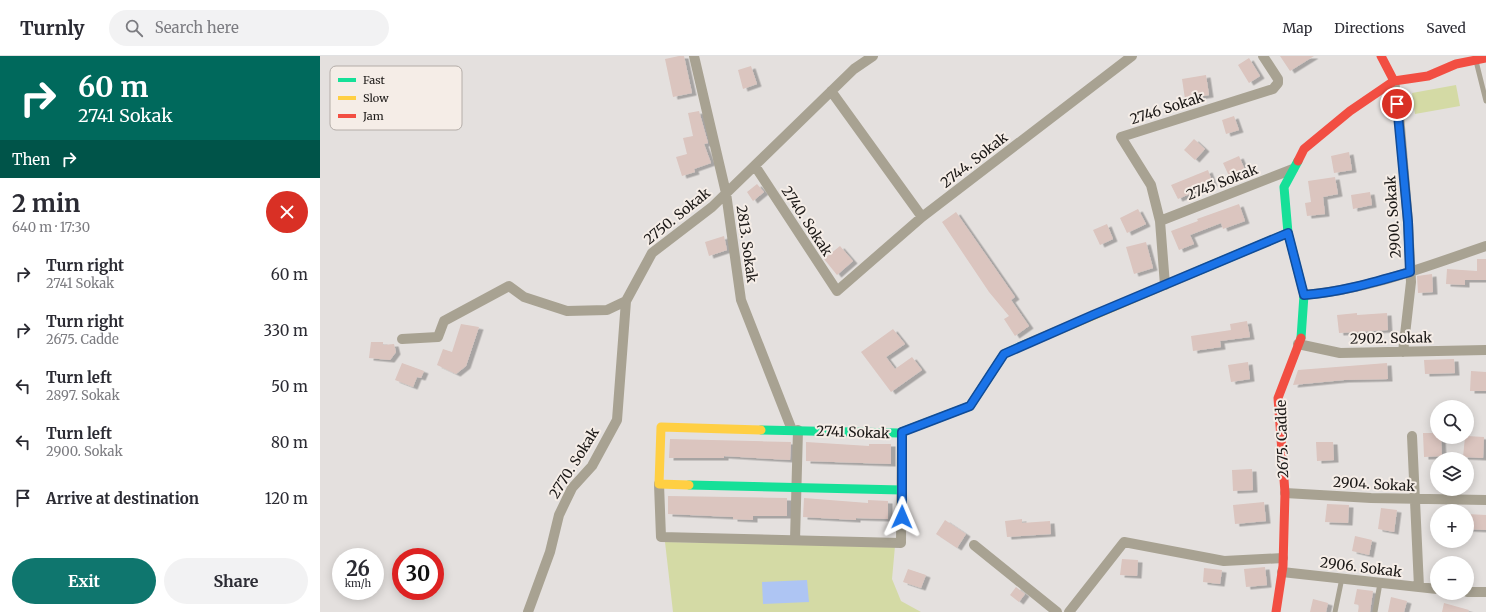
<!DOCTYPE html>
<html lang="en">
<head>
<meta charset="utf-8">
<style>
	:root { --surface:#fff; --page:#f2f2f3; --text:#2b2b33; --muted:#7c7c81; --line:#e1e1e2; --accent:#0f766e }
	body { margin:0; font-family:Merriweather,serif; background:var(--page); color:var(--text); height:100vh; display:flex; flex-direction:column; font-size:15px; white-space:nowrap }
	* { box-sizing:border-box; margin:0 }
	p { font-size:13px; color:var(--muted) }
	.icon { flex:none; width:22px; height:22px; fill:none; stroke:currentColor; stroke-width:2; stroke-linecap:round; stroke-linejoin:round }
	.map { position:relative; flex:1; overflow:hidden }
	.drawer { display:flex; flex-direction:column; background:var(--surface); width:320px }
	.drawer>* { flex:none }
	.hud { background:#00695c; color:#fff; overflow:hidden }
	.tools { position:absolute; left:1110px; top:344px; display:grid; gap:8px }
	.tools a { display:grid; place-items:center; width:44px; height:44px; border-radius:50%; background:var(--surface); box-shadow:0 2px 10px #0003; font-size:20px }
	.speed { position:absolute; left:12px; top:492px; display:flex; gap:8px; font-size:20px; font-weight:700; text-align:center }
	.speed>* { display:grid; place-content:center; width:52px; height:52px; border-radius:50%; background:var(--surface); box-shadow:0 2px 10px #0003; line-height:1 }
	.speed small { font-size:10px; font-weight:400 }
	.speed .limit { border:6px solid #d22; background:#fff; color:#111 }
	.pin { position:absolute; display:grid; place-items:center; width:34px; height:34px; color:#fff; margin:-17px; border:2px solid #fff; border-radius:50%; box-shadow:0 1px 4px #0007 }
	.me { position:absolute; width:44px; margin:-22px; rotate:1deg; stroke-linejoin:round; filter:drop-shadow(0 0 3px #0008) }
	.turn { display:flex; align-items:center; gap:14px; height:84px; padding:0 12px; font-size:18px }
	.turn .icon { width:52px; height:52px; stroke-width:2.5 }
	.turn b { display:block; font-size:28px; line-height:34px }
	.then { display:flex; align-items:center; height:38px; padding:0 12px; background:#0003; gap:8px; font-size:15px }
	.round { display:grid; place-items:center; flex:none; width:42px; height:42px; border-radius:21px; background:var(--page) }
	.overview { display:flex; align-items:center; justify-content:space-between; height:68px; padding:0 12px }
	h1 { font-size:24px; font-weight:700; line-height:30px }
	.button { display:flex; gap:8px; margin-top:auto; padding:8px 12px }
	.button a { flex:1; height:46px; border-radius:24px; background:var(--accent); color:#fff; font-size:16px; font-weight:700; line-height:46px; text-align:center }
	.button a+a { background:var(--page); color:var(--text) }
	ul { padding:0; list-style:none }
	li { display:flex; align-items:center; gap:12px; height:56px; padding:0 12px }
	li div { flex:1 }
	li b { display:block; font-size:15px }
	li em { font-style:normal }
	header { display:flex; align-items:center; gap:24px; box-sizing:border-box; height:56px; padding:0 20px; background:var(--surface); border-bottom:1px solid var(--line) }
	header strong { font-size:19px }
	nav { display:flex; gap:22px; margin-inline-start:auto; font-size:14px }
	.search { width:280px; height:36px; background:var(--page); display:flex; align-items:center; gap:10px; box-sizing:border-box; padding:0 14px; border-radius:22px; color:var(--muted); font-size:15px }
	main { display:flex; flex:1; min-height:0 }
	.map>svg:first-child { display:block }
	.green { fill:#d4daa5 }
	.water { fill:#aec5f3 }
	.building { fill:#dbc5bf; filter:url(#shadow) }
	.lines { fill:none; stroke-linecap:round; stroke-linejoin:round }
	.lane { stroke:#a8a292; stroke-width:5 }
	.street { stroke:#a8a292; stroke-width:10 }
	.fast { stroke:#16e098; stroke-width:9 }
	.slow { stroke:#ffcf43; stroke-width:9 }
	.jam { stroke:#f24e42; stroke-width:9 }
	.route-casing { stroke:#114b97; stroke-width:10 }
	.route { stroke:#1a73e8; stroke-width:7 }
	.labels { text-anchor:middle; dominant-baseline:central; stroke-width:4; stroke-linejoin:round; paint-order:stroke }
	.street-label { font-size:14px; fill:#1b1816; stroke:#f5ede7 }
	.key { fill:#f5ede7; stroke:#b4ada8; stroke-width:1 }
	.key-label { font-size:11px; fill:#1b1816 }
</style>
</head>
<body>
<header>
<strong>Turnly</strong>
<div class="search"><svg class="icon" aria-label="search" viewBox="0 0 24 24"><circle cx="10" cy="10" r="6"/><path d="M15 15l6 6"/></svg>Search here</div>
<nav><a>Map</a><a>Directions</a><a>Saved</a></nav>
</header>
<main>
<section class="drawer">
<div class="hud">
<div class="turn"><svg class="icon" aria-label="right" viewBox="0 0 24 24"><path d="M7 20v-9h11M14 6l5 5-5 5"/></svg><div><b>60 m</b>2741 Sokak</div></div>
<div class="then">Then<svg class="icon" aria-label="right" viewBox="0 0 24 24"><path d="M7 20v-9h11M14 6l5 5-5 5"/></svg></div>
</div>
<div class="overview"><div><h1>2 min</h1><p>640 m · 17:30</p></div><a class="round" style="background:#d93025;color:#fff"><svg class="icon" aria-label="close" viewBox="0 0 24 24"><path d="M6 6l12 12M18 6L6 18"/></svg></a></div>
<ul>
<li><svg class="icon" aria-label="right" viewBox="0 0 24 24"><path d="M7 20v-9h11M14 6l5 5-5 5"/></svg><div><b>Turn right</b><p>2741 Sokak</p></div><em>60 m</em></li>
<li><svg class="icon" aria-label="right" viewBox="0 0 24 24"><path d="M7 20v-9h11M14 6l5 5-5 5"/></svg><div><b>Turn right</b><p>2675. Cadde</p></div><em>330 m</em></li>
<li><svg class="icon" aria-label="left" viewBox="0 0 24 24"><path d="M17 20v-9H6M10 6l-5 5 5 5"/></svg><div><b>Turn left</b><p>2897. Sokak</p></div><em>50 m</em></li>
<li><svg class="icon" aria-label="left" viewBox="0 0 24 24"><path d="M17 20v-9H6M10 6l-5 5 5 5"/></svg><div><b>Turn left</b><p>2900. Sokak</p></div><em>80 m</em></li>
<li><svg class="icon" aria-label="arrive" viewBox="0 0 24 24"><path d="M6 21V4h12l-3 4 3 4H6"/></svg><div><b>Arrive at destination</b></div><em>120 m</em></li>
</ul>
<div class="button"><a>Exit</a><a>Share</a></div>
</section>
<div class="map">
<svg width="1166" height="556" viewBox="0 0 1166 556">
	<defs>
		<filter id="shadow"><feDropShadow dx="4.5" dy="2.5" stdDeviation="0" flood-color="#0004"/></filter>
	</defs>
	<rect width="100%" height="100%" fill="#e4e0de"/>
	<path class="green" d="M1136,29L1140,50L1095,58L1092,37Z
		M345,486L575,490L572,523L581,545L601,556H353Z"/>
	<path class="water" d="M487,524L489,546L443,548L442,526Z"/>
	<path class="building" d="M359,0H364L372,37L353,41L345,3Z
		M960,0H994L970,15Z
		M929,2L940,20L929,27L918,9Z
		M431,10L437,28L423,33L418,14Z
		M886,19L889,39L865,43L862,23Z
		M379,55L388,87L384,88L391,107L374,113L375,116L362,120L356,101L367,98L363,82L373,80L368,57Z
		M914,60L919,74L906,78L902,64Z
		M874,83L885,93L875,104L864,94Z
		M1029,96L1032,114L1014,117L1011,100Z
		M919,100L925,114L909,120L903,107Z
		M888,114L893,128L858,143L851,129Z
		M1015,121L1018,138L1003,141L1005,158L987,160L985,147L991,146L988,125Z
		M437,128L444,136L433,145L427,136Z
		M1050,136L1052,149L1033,153L1031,139Z
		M919,148L925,165L903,173L901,167L870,179L874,188L859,194L851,175L878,165L877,163Z
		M818,153L826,168L807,177L800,162Z
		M636,156L695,241L691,244L709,270L695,280L684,263L689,260L669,236L622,166Z
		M787,168L793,183L780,189L773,174Z
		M404,180L407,194L389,200L385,186Z
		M826,186L833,212L814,218L806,191Z
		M520,190L533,205L517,219L504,203Z
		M1157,203H1166V224H1145V229L1126,228L1127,213L1157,215Z
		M1112,218L1113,236L1098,237L1097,220Z
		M1037,257V259L1067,257L1068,274L1019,277L1017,259Z
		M927,265L930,281L900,285L901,291L873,295L871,280L911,274L910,268Z
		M141,268L159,271L146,310L136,318L117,309L123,293L132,296Z
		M573,273L585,288L566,301L575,313L592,301L602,314L571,336L541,296Z
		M51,286H63V289L74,288L76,296L70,304L49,302Z
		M1134,303L1135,317L1105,318L1104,304Z
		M928,306L930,323L911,326L908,309Z
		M82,307L104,315L101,322L97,321L93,331L75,324Z
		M1067,307L1068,323L1024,324L973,329L978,314Z
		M1151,315L1166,316V335H1150Z
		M1103,377H1117V381H1121L1122,400L1104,401Z
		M1147,380L1164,381L1163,402L1143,401L1145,381Z
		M350,383L471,386L470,404L404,400V402H349Z
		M486,386L549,390V388H571V408L486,405Z
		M996,386H1013L1014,404L997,405Z
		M932,413L933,434L913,435L912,414Z
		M348,440L467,442V460H433V464L413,463V461L348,458Z
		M484,442L548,447V444L568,445V463L536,462V464L483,461Z
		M944,446L946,465L915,468L913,449Z
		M1007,448L1029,449L1028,467L1005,466Z
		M1061,452L1077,454L1074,476L1058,473Z
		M1147,458L1166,459V474L1147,473Z
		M702,463V467L730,465L731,478L687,481L685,465Z
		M625,464L646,478L637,492L616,478Z
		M1035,480L1052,484L1049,499L1032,495Z
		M802,503L818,504L817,520L800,519Z
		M945,511L947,529L926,531L924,513Z
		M884,512L902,514L900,528L883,526Z
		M588,513L606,519L601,532L583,526Z
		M696,531L705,538L699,546L690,539Z
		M1037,533L1053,535L1050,556H1038L1039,549L1034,548Z
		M1071,541L1087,545L1084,556H1068Z
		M993,543L1008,547L1006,556H990Z
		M1124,547L1149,554L1148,556H1122Z"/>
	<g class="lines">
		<path class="lane" d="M1156,5L1166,45
			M1015,556L1022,522
			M1055,556L1060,527"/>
		<path class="street" d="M374,0L406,137L421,244L472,374
			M1074,25L1079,59L1088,166L1091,226L1083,296
			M511,35L602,161
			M435,110L517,235L602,161L812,0
			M840,165L973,113
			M845,229L840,165L831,129L801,81L953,33L958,27V23L943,0
			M984,239C1047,234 1107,210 1166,190
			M82,283L118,281L124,265L189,230L204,241L247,255L287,254L306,245L332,197L392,151L534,13L553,0
			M978,288L1020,297L1166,294
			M1092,380L1099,531
			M339,428L341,481L581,487L582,376
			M965,437L1051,442L1166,444
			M475,484L478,374
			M654,489L737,556
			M962,516L1117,533
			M1147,536H1166
			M208,556L230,496L239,459L252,432L272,410L297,364L306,245
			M749,556L804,486L904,505L963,502"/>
		<path class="fast" d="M978,105L964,131L968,177L984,239L981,282
			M880,214L968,177
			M441,374L579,377L650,350L684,298L706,288
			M369,429L582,434"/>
		<path class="slow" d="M706,288L880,214
			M369,429L339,428L341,371L441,374"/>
		<path class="jam" d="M1061,0L1074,25
			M978,105L984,93L1030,55L1074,25L1108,20L1136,8L1166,2
			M956,556L963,510L965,437L958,342L981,282"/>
	</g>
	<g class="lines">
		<defs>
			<path id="route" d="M582,461V376L650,350L684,298L773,259L968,177L984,239C1021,236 1055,226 1090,216L1088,166L1077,48"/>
		</defs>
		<use href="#route" class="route-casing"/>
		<use href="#route" class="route"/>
	</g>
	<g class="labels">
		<g class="street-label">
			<text transform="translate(847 52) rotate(-18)">2746 Sokak</text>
			<text transform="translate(654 104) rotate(-38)">2744. Sokak</text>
			<text transform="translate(902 126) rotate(-21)">2745 Sokak</text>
			<text transform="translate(357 160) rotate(-39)">2750. Sokak</text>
			<text transform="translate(1073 161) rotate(-94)">2900. Sokak</text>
			<text transform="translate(487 165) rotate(57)">2740. Sokak</text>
			<text transform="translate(427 188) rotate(82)">2813. Sokak</text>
			<text transform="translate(1071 282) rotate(-1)">2902. Sokak</text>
			<text transform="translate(533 376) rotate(2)">2741 Sokak</text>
			<text transform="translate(962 383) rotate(-92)">2675. Cadde</text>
			<text transform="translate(254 407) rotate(-58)">2770. Sokak</text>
			<text transform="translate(1054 428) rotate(3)">2904. Sokak</text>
			<text transform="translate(1041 511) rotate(7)">2906. Sokak</text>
		</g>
	</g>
	<rect x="10" y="10" width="132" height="64" rx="6" class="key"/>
	<rect x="18" y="22" width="18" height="4" fill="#16e098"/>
	<rect x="18" y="40" width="18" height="4" fill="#ffcf43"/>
	<rect x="18" y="58" width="18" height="4" fill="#f24e42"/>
	<g class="key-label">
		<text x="43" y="28">Fast</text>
		<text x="43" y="46">Slow</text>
		<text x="43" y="64">Jam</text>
	</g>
</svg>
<div class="tools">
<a><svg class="icon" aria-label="search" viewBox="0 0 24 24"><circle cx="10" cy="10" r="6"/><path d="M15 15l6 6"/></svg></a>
<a><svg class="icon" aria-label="layers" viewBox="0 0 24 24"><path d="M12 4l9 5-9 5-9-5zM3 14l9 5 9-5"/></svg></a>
<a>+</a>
<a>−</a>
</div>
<div class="speed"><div>26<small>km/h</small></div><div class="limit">30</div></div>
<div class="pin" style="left:1077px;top:48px;background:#d93025"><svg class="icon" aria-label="arrive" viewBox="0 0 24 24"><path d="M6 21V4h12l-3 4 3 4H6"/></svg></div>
<svg class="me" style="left:582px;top:461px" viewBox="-20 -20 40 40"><path d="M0-17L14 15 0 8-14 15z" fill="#1a73e8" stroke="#fff" stroke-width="4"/></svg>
</div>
</main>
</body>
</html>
